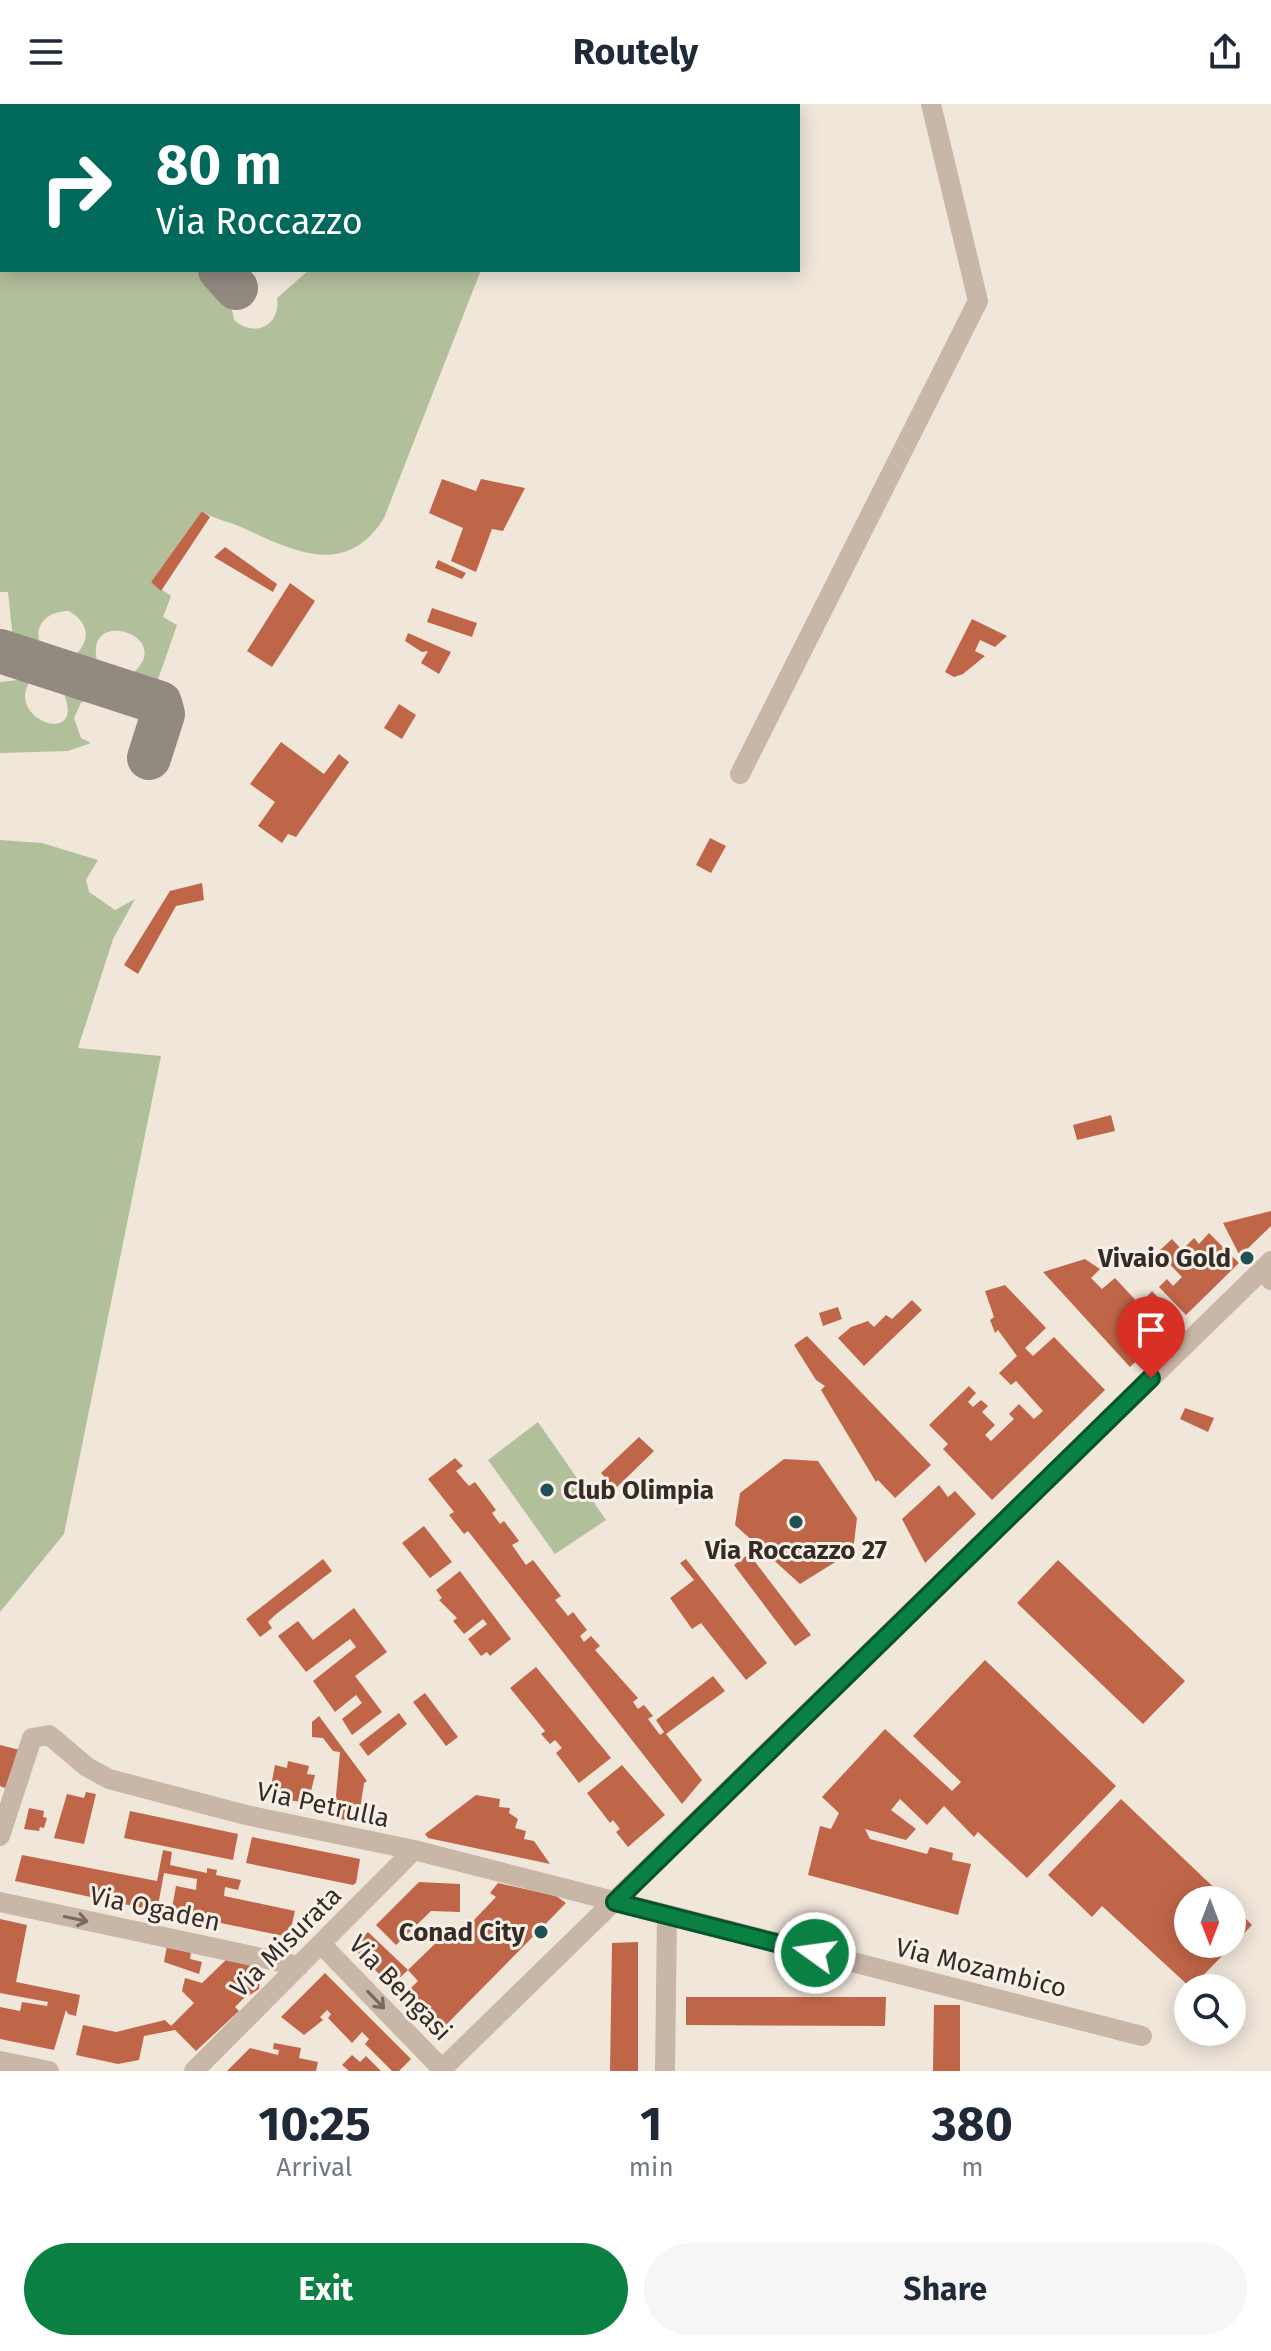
<!DOCTYPE html>
<html lang="en">
<head>
<meta charset="utf-8">
<style>
	:root { --surface:#fff; --page:#f6f6f7; --text:#1f2937; --muted:#747a83; --accent:#0b8043 }
	body { margin:0; font-family:"Fira Sans",sans-serif; background:var(--page); color:var(--text); height:100vh; display:flex; flex-direction:column; font-size:30px; white-space:nowrap }
	* { box-sizing:border-box; margin:0 }
	p { font-size:26px; color:var(--muted) }
	.icon { flex:none; width:44px; height:44px; fill:none; stroke:currentColor; stroke-width:2; stroke-linecap:round; stroke-linejoin:round }
	.map { position:relative; height:1967px; overflow:hidden }
	.sheet { display:flex; flex-direction:column; background:var(--surface); flex:1 }
	.sheet>* { flex:none }
	.hud { position:absolute; left:0px; top:0px; width:800px; height:168px; box-shadow:0 4px 20px #0003; background:#00695c; color:#fff; overflow:hidden }
	.needle { width:52px; rotate:180deg }
	.buttons { position:absolute; left:1174px; top:1782px; display:grid; gap:16px }
	.buttons a { display:grid; place-items:center; width:72px; height:72px; border-radius:50%; background:var(--surface); box-shadow:0 4px 20px #0003; font-size:40px }
	.pin { position:absolute; display:grid; place-items:center; width:68px; height:68px; color:#fff; margin:-82px -34px; border-radius:50% 50% 50% 0; rotate:-45deg; box-shadow:0 0 8px #0007 }
	.pin .icon { rotate:45deg }
	.me { position:absolute; width:88px; margin:-44px; rotate:284deg; stroke-linejoin:round; filter:drop-shadow(0 0 6px #0008) }
	.turn { display:flex; align-items:center; gap:28px; height:168px; padding:0 24px; font-size:36px }
	.turn .icon { width:104px; height:104px; stroke-width:2.5 }
	.turn b { display:block; font-size:56px; line-height:68px }
	.eta { display:flex; justify-content:space-evenly; align-items:center; height:136px; text-align:center }
	.eta b { font-size:48px; font-weight:700; line-height:56px }
	.button { display:flex; gap:16px; margin-top:auto; padding:16px 24px }
	.button a { flex:1; height:92px; border-radius:48px; background:var(--accent); color:#fff; font-size:32px; font-weight:700; line-height:92px; text-align:center }
	.button a+a { background:var(--page); color:var(--text) }
	header { display:flex; justify-content:space-between; align-items:center; height:104px; padding:0 24px; background:var(--surface); font-size:36px; font-weight:700 }
	.map>svg:first-child { display:block }
	.green { fill:#b2bf9b }
	.lines { fill:none; stroke-linecap:round; stroke-linejoin:round }
	.taxiway { stroke:#928980; stroke-width:44 }
	.building { fill:#c06648 }
	.minor { stroke:#c8b6a7; stroke-width:20 }
	.tertiary { stroke:#c8b6a7; stroke-width:20 }
	.oneway { stroke:#776a61 }
	.route-casing { stroke:#07532c; stroke-width:20 }
	.route { stroke:#0b8043; stroke-width:14 }
	.poi-dot { fill:#1f5054; stroke:#f8f0e6; stroke-width:3 }
	.labels { text-anchor:middle; dominant-baseline:central; stroke-width:6; stroke-linejoin:round; paint-order:stroke }
	.poi-label { font-size:26px; font-weight:bold; fill:#352c27; stroke:#f8f0e6; text-anchor:end }
	.street-label { font-size:26px; fill:#352c27; stroke:#f8f0e6 }
</style>
</head>
<body>
<header><svg class="icon" aria-label="menu" viewBox="0 0 24 24"><path d="M4 6h16M4 12h16M4 18h16"/></svg>Routely<svg class="icon" aria-label="share" viewBox="0 0 24 24"><path d="M12 15V3M7 8l5-5 5 5M5 13v7h14v-7"/></svg></header>
<div class="map">
<svg width="1271" height="1967" viewBox="0 0 1271 1967">
	<rect width="100%" height="100%" fill="#f0e6da"/>
	<path class="green" d="M0,32L2,166H205L230,196L234,216C254,234 281,222 277,194L309,166H481L384,414C346,475 293,447 241,423C228,417 213,415 202,407L151,478L171,492L163,513L177,521L156,581L128,573C185,532 76,498 99,563L71,554C92,539 90,519 69,507C47,507 31,522 42,544L13,535L8,488H0Z
		M17,571L32,575C0,614 91,648 62,585L91,593L81,599L74,614L81,634L91,639L68,647L0,649V578L18,576Z
		M0,736L42,739L98,756L86,776L89,788L115,806L135,795L113,835L78,944L161,952L64,1430L0,1508Z
		M538,1318L606,1416L555,1450L488,1356Z"/>
	<g class="lines">
		<path class="taxiway" d="M0,13L2,15
			M220,166L236,184
			M0,547L160,599L163,610L149,654"/>
	</g>
	<path class="building" d="M442,375L476,387L481,375L525,384L503,427L492,425L476,468L451,457L463,424L429,409Z
		M202,407L210,413L161,487L151,478Z
		M225,443L277,480L273,488L214,453Z
		M438,456L466,469L462,475L435,464Z
		M290,479L315,497L272,563L247,547Z
		M432,504L477,519L472,533L427,518Z
		M972,515L1007,532L995,543L980,536L975,547L985,552L963,570L954,573L945,568Z
		M408,529L451,548L439,570L421,559L428,547L422,548L405,537Z
		M399,600L416,611L402,635L384,624Z
		M281,638L324,670L339,650L349,658L296,733L288,730L282,739L258,722L275,698L250,680Z
		M710,734L726,742L711,769L696,761Z
		M202,779L204,796L176,802L138,870L124,861L170,787Z
		M1111,1011L1115,1027L1077,1036L1073,1021Z
		M1271,1107V1122L1240,1152L1223,1119Z
		M1209,1129L1239,1159L1186,1211L1159,1183L1167,1175L1173,1182L1182,1173L1158,1148L1172,1135L1182,1146L1194,1134L1199,1140Z
		M1085,1155L1100,1165L1091,1174L1102,1185L1115,1174L1141,1202L1127,1214L1135,1224L1153,1208L1143,1197L1152,1187L1179,1216L1130,1263L1043,1168Z
		M1005,1181L1046,1224L1025,1244L1033,1252L1054,1233L1105,1286L992,1396L943,1345L948,1340L929,1321L969,1282L976,1289L968,1298L973,1303L981,1296L988,1302L982,1308L995,1321L985,1331L991,1337L1014,1315L1009,1310L1019,1300L1034,1315L1043,1307L1016,1277L1011,1281L999,1269L1017,1252L998,1226L995,1229L990,1216L994,1213L985,1187Z
		M912,1196L922,1206L864,1262L838,1234L851,1223L868,1217L874,1223L886,1211L892,1215Z
		M838,1203L842,1215L823,1222L819,1209Z
		M807,1232L931,1361L895,1394L878,1376L876,1378L821,1286L825,1282L816,1276L794,1241Z
		M1185,1304L1214,1314L1208,1328L1180,1315Z
		M639,1333L654,1347L615,1385L601,1369Z
		M455,1354L463,1362L456,1367L469,1382L475,1378L496,1406L492,1409L500,1420L504,1417L519,1437L512,1441L526,1461L533,1456L561,1492L555,1496L568,1512L573,1508L587,1526L580,1532L584,1538L591,1532L600,1542L595,1546L638,1594L633,1598L638,1605L644,1601L653,1612L648,1615L660,1631L664,1628L656,1616L713,1572L725,1587L666,1630L702,1676L682,1700L468,1427L464,1430L449,1411L454,1408L428,1375Z
		M784,1355L818,1357L857,1414L853,1447L800,1480L735,1421L740,1389Z
		M939,1381L948,1393L955,1387L976,1410L925,1459L902,1415Z
		M424,1422L452,1458L430,1474L402,1439Z
		M749,1450L811,1531L795,1542L734,1461Z
		M323,1455L332,1467L275,1511L268,1518L272,1524L260,1533L246,1515Z
		M686,1455L767,1559L746,1576L701,1519L692,1525L670,1494L694,1476L680,1459Z
		M1058,1456L1185,1577L1143,1620L1017,1499Z
		M460,1467L511,1535L490,1552L487,1548L481,1552L468,1535L487,1520L483,1515L464,1530L453,1517L457,1514L439,1496L442,1494L436,1486Z
		M354,1504L387,1548L355,1572L382,1608L352,1631L342,1615L362,1599L356,1591L335,1608L313,1577L356,1543L350,1535L306,1568L278,1532L298,1517L313,1536Z
		M985,1556L1116,1682L1027,1774L978,1728L974,1733L944,1702L927,1721L900,1695L891,1706L916,1725L906,1736L865,1725L870,1735L927,1750L930,1743L953,1749L952,1756L971,1760L958,1811L808,1771L820,1722L831,1725L839,1709L822,1693L885,1625L952,1687L961,1678L913,1632Z
		M536,1563L611,1654L579,1679L556,1649L562,1644L555,1636L550,1640L541,1630L545,1627L510,1584Z
		M425,1589L458,1633L446,1642L413,1598Z
		M399,1609L407,1620L368,1652L359,1640Z
		M319,1612L367,1677L364,1679L358,1718L334,1714L340,1648L333,1647L323,1634L312,1633V1618Z
		M0,1641L20,1646L5,1684L0,1682Z
		M288,1657L309,1662L307,1670L315,1671L308,1699L269,1693L275,1661L287,1664Z
		M622,1661L665,1711L628,1743L616,1728L620,1725L613,1716L610,1719L587,1689Z
		M86,1688L96,1690L84,1740L54,1734L67,1690L84,1694Z
		M476,1691L500,1695L499,1703L510,1704L509,1709L518,1715L515,1724L526,1727L524,1735L534,1737L550,1760L428,1734L425,1730Z
		M1121,1695L1227,1796H1188V1840H1232V1801L1252,1821L1191,1884L1102,1802L1092,1813L1048,1771Z
		M29,1704L44,1707L43,1713L47,1714L44,1724L40,1723L39,1727L24,1725Z
		M130,1707L238,1730L233,1756L124,1734Z
		M252,1733L360,1755L356,1779L353,1781L246,1759Z
		M163,1746L172,1748L170,1761L207,1769V1764L217,1766L216,1771L241,1776L238,1786L225,1783L224,1792L295,1807L289,1833L171,1809L176,1782L196,1786L197,1775L164,1769L157,1807L15,1777L22,1751L157,1777Z
		M419,1778L460,1780V1808L431,1807L396,1841L376,1821Z
		M498,1779L556,1792L566,1799L438,1929L402,1893L418,1877L408,1866L445,1830L451,1835L471,1815L473,1817L496,1793L490,1789Z
		M0,1815L27,1821L16,1878L80,1891L76,1912L68,1910L66,1906L54,1946L0,1935V1903L20,1907L22,1898L47,1902L48,1898L0,1889Z
		M368,1828L408,1866L391,1882L353,1844Z
		M638,1838V1967H610L612,1839Z
		M167,1842L191,1848L190,1855L202,1858L199,1870L164,1858Z
		M227,1855L261,1864L259,1885L243,1895L235,1903L239,1907L196,1947L175,1926L144,1932L139,1956L118,1960L76,1951L83,1921L116,1928L165,1916L171,1922L194,1899L182,1887L185,1874L202,1879Z
		M325,1869L411,1955L399,1967H392L365,1940L369,1935L362,1928L352,1939L328,1914L331,1910L327,1906L320,1913L323,1916L304,1931L281,1913Z
		M686,1893H886L885,1922L686,1921Z
		M934,1901H960V1967H933Z
		M274,1939L301,1944L299,1954L318,1958L316,1967H227L250,1944L278,1951L279,1946L273,1945Z
		M352,1951L360,1958L366,1952L381,1967H349L342,1961Z"/>
	<g class="lines">
		<path class="minor" d="M740,670L978,197L931,0
			M0,1732L32,1634L49,1631L87,1663L109,1675L246,1711L414,1746L1142,1932
			M0,1798L299,1862
			M321,1840L442,1965
			M0,1957L49,1967
			M194,1967L414,1746
			M440,1967L1263,1165
			M665,1967L667,1811"/>
		<path class="tertiary" d="M1271,1157L1263,1165L1271,1176"/>
	</g>
	<defs><path id="oneway-shaft" d="M-6 0H5M1.5-3L5.5 0L1.5 3" fill="none" stroke-width="1.6" stroke-linecap="round" stroke-linejoin="round" transform="scale(2)"/></defs>
	<g class="oneway">
		<use href="#oneway-shaft" transform="translate(76 1815) rotate(12)"/>
		<use href="#oneway-shaft" transform="translate(376 1896) rotate(46)"/>
	</g>
	<g class="lines">
		<defs>
			<path id="route" d="M815,1849L615,1798L1151,1274"/>
		</defs>
		<use href="#route" class="route-casing"/>
		<use href="#route" class="route"/>
	</g>
	<g class="poi-dot">
		<circle cx="1247" cy="1154" r="8"/>
		<circle cx="547" cy="1386" r="8"/>
		<circle cx="796" cy="1418" r="8"/>
		<circle cx="541" cy="1828" r="8"/>
	</g>
	<g class="labels">
		<g class="poi-label">
			<text x="1231" y="1154">Vivaio Gold</text>
			<text x="563" y="1386" text-anchor="start">Club Olimpia</text>
			<text x="796" y="1446" text-anchor="middle">Via Roccazzo 27</text>
			<text x="525" y="1828">Conad City</text>
		</g>
		<g class="street-label">
			<text transform="translate(323 1701) rotate(12)">Via Petrulla</text>
			<text transform="translate(155 1805) rotate(12)">Via Ogaden</text>
			<text transform="translate(286 1838) rotate(-45)">Via Misurata</text>
			<text transform="translate(981 1864) rotate(14)">Via Mozambico</text>
			<text transform="translate(400 1884) rotate(46)">Via Bengasi</text>
		</g>
	</g>
</svg>
<div class="buttons">
<a><svg class="needle" viewBox="-14 -14 28 28"><path d="M0-13l5 13h-10z" fill="#e53935"/><path d="M0 13l5-13h-10z" fill="#747a83"/></svg></a>
<a><svg class="icon" aria-label="search" viewBox="0 0 24 24"><circle cx="10" cy="10" r="6"/><path d="M15 15l6 6"/></svg></a>
</div>
<div class="pin" style="left:1151px;top:1274px;background:#d93025"><svg class="icon" aria-label="arrive" viewBox="0 0 24 24"><path d="M6 21V4h12l-3 4 3 4H6"/></svg></div>
<svg class="me" style="left:815px;top:1849px" viewBox="-20 -20 40 40"><circle r="17" fill="#0b8043" stroke="#fff" stroke-width="3"/><path d="M0-11L8 9 0 5-8 9z" fill="#fff"/></svg>
<div class="hud">
<div class="turn"><svg class="icon" aria-label="right" viewBox="0 0 24 24"><path d="M7 20v-9h11M14 6l5 5-5 5"/></svg><div><b>80 m</b>Via Roccazzo</div></div>
</div>
</div>
<section class="sheet">
<div class="eta">
<div><b>10:25</b><p>Arrival</p></div>
<div><b>1</b><p>min</p></div>
<div><b>380</b><p>m</p></div>
</div>
<div class="button"><a>Exit</a><a>Share</a></div>
</section>
</body>
</html>
